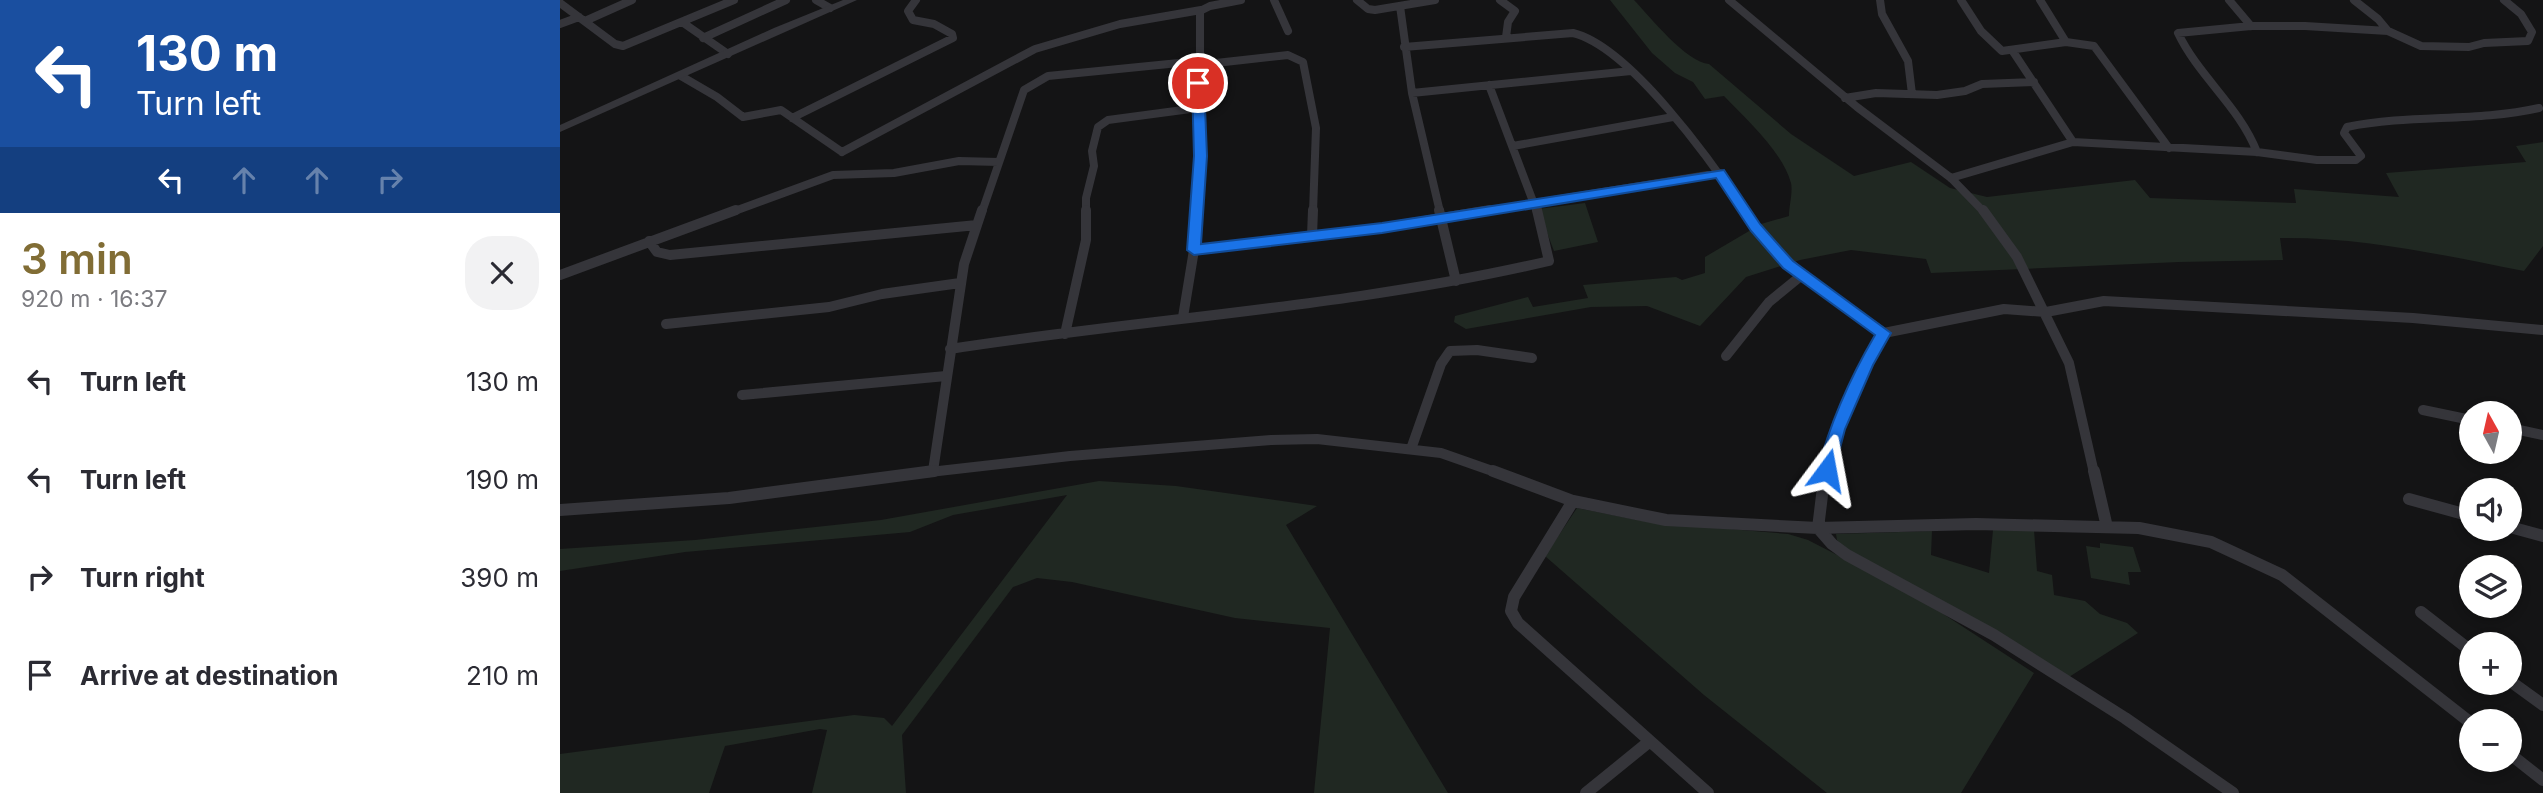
<!DOCTYPE html>
<html lang="en">
<head>
<meta charset="utf-8">
<style>
	:root { --surface:#fff; --page:#f2f2f3; --text:#2b2b33; --muted:#7c7c81; --accent:#816d35 }
	body { margin:0; font-family:Inter,sans-serif; background:var(--page); color:var(--text); height:100vh; display:flex; flex-direction:column; font-size:26px; white-space:nowrap }
	* { box-sizing:border-box; margin:0 }
	p { font-size:23px; color:var(--muted) }
	.icon { flex:none; width:38px; height:38px; fill:none; stroke:currentColor; stroke-width:2; stroke-linecap:round; stroke-linejoin:round }
	.map { position:relative; flex:1; overflow:hidden }
	.drawer { display:flex; flex-direction:column; background:var(--surface); width:560px }
	.drawer>* { flex:none }
	.top-card { background:#1a4fa0; color:#fff; overflow:hidden }
	.needle { width:46px; rotate:352deg }
	.buttons { position:absolute; left:1899px; top:401px; display:grid; gap:14px }
	.buttons a { display:grid; place-items:center; width:63px; height:63px; border-radius:50%; background:var(--surface); box-shadow:0 4px 10px #0003; font-size:35px }
	.pin { position:absolute; display:grid; place-items:center; width:60px; height:60px; color:#fff; margin:-30px; border:4px solid #fff; border-radius:50%; box-shadow:0 2px 7px #0007 }
	.me { position:absolute; width:77px; margin:-38px; rotate:13deg; stroke-linejoin:round; filter:drop-shadow(0 0 5px #0008) }
	.turn { display:flex; align-items:center; gap:24px; height:147px; padding:0 21px; font-size:32px }
	.turn .icon { width:91px; height:91px; stroke-width:2.5 }
	.turn b { display:block; font-size:49px; line-height:60px }
	.lanes { display:flex; align-items:center; height:66px; padding:0 21px; background:#0003; justify-content:center; gap:35px; direction:ltr }
	.lanes .off { opacity:.35 }
	.round { display:grid; place-items:center; flex:none; width:74px; height:74px; border-radius:28px; background:var(--page) }
	.summary { display:flex; align-items:center; justify-content:space-between; height:119px; padding:0 21px }
	h1 { font-size:42px; font-weight:600; line-height:52px; color:var(--accent) }
	ul { padding:0; list-style:none }
	li { display:flex; align-items:center; gap:21px; height:98px; padding:0 21px }
	li div { flex:1 }
	li b { display:block; font-size:26px }
	li em { font-style:normal }
	main { display:flex; flex:1; min-height:0 }
	.map>svg:first-child { display:block }
	.green { fill:#202822 }
	.lines { fill:none; stroke-linecap:round; stroke-linejoin:round }
	.minor-far2 { stroke:#35353a; stroke-width:8 }
	.minor-far1 { stroke:#35353a; stroke-width:10 }
	.minor { stroke:#35353a; stroke-width:12 }
	.tertiary { fill:#35353a; fill-rule:evenodd }
	.route { fill:#1a73e8; stroke:#114b97; stroke-width:2 }
</style>
</head>
<body>
<main>
<section class="drawer">
<div class="top-card">
<div class="turn"><svg class="icon" aria-label="left" viewBox="0 0 24 24"><path d="M17 20v-9H6M10 6l-5 5 5 5"/></svg><div><b>130 m</b>Turn left</div></div>
<div class="lanes"><svg class="icon" aria-label="left" viewBox="0 0 24 24"><path d="M17 20v-9H6M10 6l-5 5 5 5"/></svg><svg class="icon off" aria-label="ahead" viewBox="0 0 24 24"><path d="M12 20V5M6 11l6-6 6 6"/></svg><svg class="icon off" aria-label="ahead" viewBox="0 0 24 24"><path d="M12 20V5M6 11l6-6 6 6"/></svg><svg class="icon off" aria-label="right" viewBox="0 0 24 24"><path d="M7 20v-9h11M14 6l5 5-5 5"/></svg></div>
</div>
<div class="summary"><div><h1>3 min</h1><p>920 m · 16:37</p></div><a class="round"><svg class="icon" aria-label="close" viewBox="0 0 24 24"><path d="M6 6l12 12M18 6L6 18"/></svg></a></div>
<ul>
<li><svg class="icon" aria-label="left" viewBox="0 0 24 24"><path d="M17 20v-9H6M10 6l-5 5 5 5"/></svg><div><b>Turn left</b></div><em>130 m</em></li>
<li><svg class="icon" aria-label="left" viewBox="0 0 24 24"><path d="M17 20v-9H6M10 6l-5 5 5 5"/></svg><div><b>Turn left</b></div><em>190 m</em></li>
<li><svg class="icon" aria-label="right" viewBox="0 0 24 24"><path d="M7 20v-9h11M14 6l5 5-5 5"/></svg><div><b>Turn right</b></div><em>390 m</em></li>
<li><svg class="icon" aria-label="arrive" viewBox="0 0 24 24"><path d="M6 21V4h12l-3 4 3 4H6"/></svg><div><b>Arrive at destination</b></div><em>210 m</em></li>
</ul>
</section>
<div class="map">
<svg width="1983" height="793" viewBox="0 0 1983 793">
	<rect width="100%" height="100%" fill="#141415"/>
	<path class="green" d="M1050,0H1074C1089,16 1127,63 1149,64L1231,134L1294,176L1351,162L1390,188L1427,197L1575,180L1590,198L1736,203L1734,189L1839,197L1826,173L1966,162L1956,146L1983,142V246L1964,271C1882,255 1804,237 1720,238L1723,260L1619,262L1371,273L1366,259L1291,250L1240,260L1186,277L1140,326L1087,306L1031,307L906,329L894,322L895,316L968,297L973,307L1028,298L1023,285L1116,277L1122,280L1145,273V257L1201,224L1229,216C1229,206 1233,192 1231,183C1223,152 1185,118 1164,96L1145,99L1133,82L1115,73L1092,53Z
		M1025,203L1038,242L994,251L978,209Z
		M539,481L616,486L757,506L726,525L888,793H754L770,628L675,618L512,582L477,578L453,587L342,735L346,793H252L267,730L260,729L165,746L149,793H0V754L294,715L324,718L332,726L507,495L393,515L350,532L125,552L0,571V549L135,540L321,520Z
		M1017,508L1088,522L1228,534L1248,540L1351,593L1474,673L1401,793H1267L1144,695L985,556Z
		M1433,530H1474L1477,571L1492,575L1494,595L1525,601L1540,614L1567,623L1578,633L1509,677L1284,548L1277,540L1276,534L1372,531L1371,555L1429,573Z
		M1540,543L1573,547L1581,572H1568L1570,585L1531,578L1526,546L1540,548Z"/>
	<g class="lines">
		<path class="minor-far2" d="M256,0L270,8
			M714,0L728,31
			M797,0L808,9L815,10L875,0
			M940,0L955,11L948,22L946,37
			M1169,0L1297,107L1391,178L1424,212
			M1320,0L1322,14L1348,61L1352,94
			M1401,0L1421,31L1442,51L1506,42L1534,46L1609,148
			M1480,0L1506,42
			M1669,0L1691,26
			M1794,0L1818,19L1828,31
			M0,3L55,44L63,46L174,0
			M840,6L852,93L880,212
			M25,21L72,0
			M122,22L168,54
			M0,24L19,17
			M143,38L226,0
			M844,47L1013,33C1070,47 1152,162 1185,212
			M1452,50L1513,142
			M638,65L728,55L743,62L756,128L753,212
			M121,76L157,97L183,117L221,110L282,152
			M929,85L977,212
			M852,93L1071,71
			M1285,98L1316,93L1377,95L1405,91L1422,84L1474,82
			M232,118L393,38L392,34L374,24L353,20L348,11L356,0
			M953,146L1113,117
			M282,152L475,49L560,24L641,10
			M1697,152C1679,106 1639,77 1618,33L1691,26H1745L1828,31L1861,46L1909,47L1924,43L1968,41L1972,32L1961,14L1944,0
			M1391,178L1513,142L1697,152L1757,160H1796L1801,156L1784,133L1787,127C1851,114 1916,122 1979,108
			M172,212L273,175L334,173L399,161L439,162
			M422,212L464,90L488,76L639,61
			M526,212V198L534,166L532,151L538,127L548,120L638,108
			M636,212L640,156V11L650,6L681,0
			M920,212L1160,173"/>
		<path class="minor-far1" d="M879,210L896,281
			M1184,210C1220,266 1271,295 1324,333L1444,309L1486,312L1544,301L1853,318L1983,330
			M1423,210L1457,257L1509,363L1534,473
			M752,236L753,210
			M89,241L97,252L110,255L417,225
			M634,250L822,228L930,210
			M0,275L176,210
			M623,317L634,250L637,210
			M106,324L269,307L322,294L400,283
			M505,334L526,240V210
			M390,349C590,318 792,307 989,261L977,210
			M1166,356L1209,302L1242,275
			M182,395L386,376
			M1863,410L1911,420
			M1950,428L1983,435
			M851,449L881,364L890,351L917,350L972,358
			M373,471L404,264L422,210
			M361,473L510,456L711,440L757,439L881,453L938,473
			M1265,473L1288,403L1324,333"/>
		<path class="minor" d="M933,471L1013,501L1106,520L1258,528L1416,524L1579,528L1651,542L1722,575L1911,723
			M1265,471L1258,528L1272,544L1287,555L1434,635L1565,718L1673,793
			M1534,471L1547,527
			M1849,499L1911,516
			M1013,501L954,597L951,611L958,623L1148,793
			M0,510L169,498L374,471
			M1950,527L1983,536
			M1861,612L1911,651
			M1950,681L1983,705
			M1950,754L1983,780
			M1026,793L1090,741"/>
		<path class="tertiary" d="M283,0H297L0,132V125L214,28Z"/>
	</g>
	<path class="route" d="M638,79L644,83L647,156L641,244L822,223L1164,170L1200,224L1233,261L1331,333L1313,365L1285,429L1273,475H1261L1258,470C1270,422 1290,378 1315,335L1223,268L1191,231L1156,178L822,233L634,255L627,250L634,156L632,83Z"/>
</svg>
<div class="buttons">
<a><svg class="needle" viewBox="-14 -14 28 28"><path d="M0-13l5 13h-10z" fill="#e53935"/><path d="M0 13l5-13h-10z" fill="#7c7c81"/></svg></a>
<a><svg class="icon" aria-label="sound" viewBox="0 0 24 24"><path d="M4 9h4l5-4v14l-5-4H4zM17 9q2 3 0 6"/></svg></a>
<a><svg class="icon" aria-label="layers" viewBox="0 0 24 24"><path d="M12 4l9 5-9 5-9-5zM3 14l9 5 9-5"/></svg></a>
<a>+</a>
<a>−</a>
</div>
<div class="pin" style="left:638px;top:83px;background:#d93025"><svg class="icon" aria-label="arrive" viewBox="0 0 24 24"><path d="M6 21V4h12l-3 4 3 4H6"/></svg></div>
<svg class="me" style="left:1267px;top:470px" viewBox="-20 -20 40 40"><path d="M0-17L14 15 0 8-14 15z" fill="#1a73e8" stroke="#fff" stroke-width="4"/></svg>
</div>
</main>
</body>
</html>
